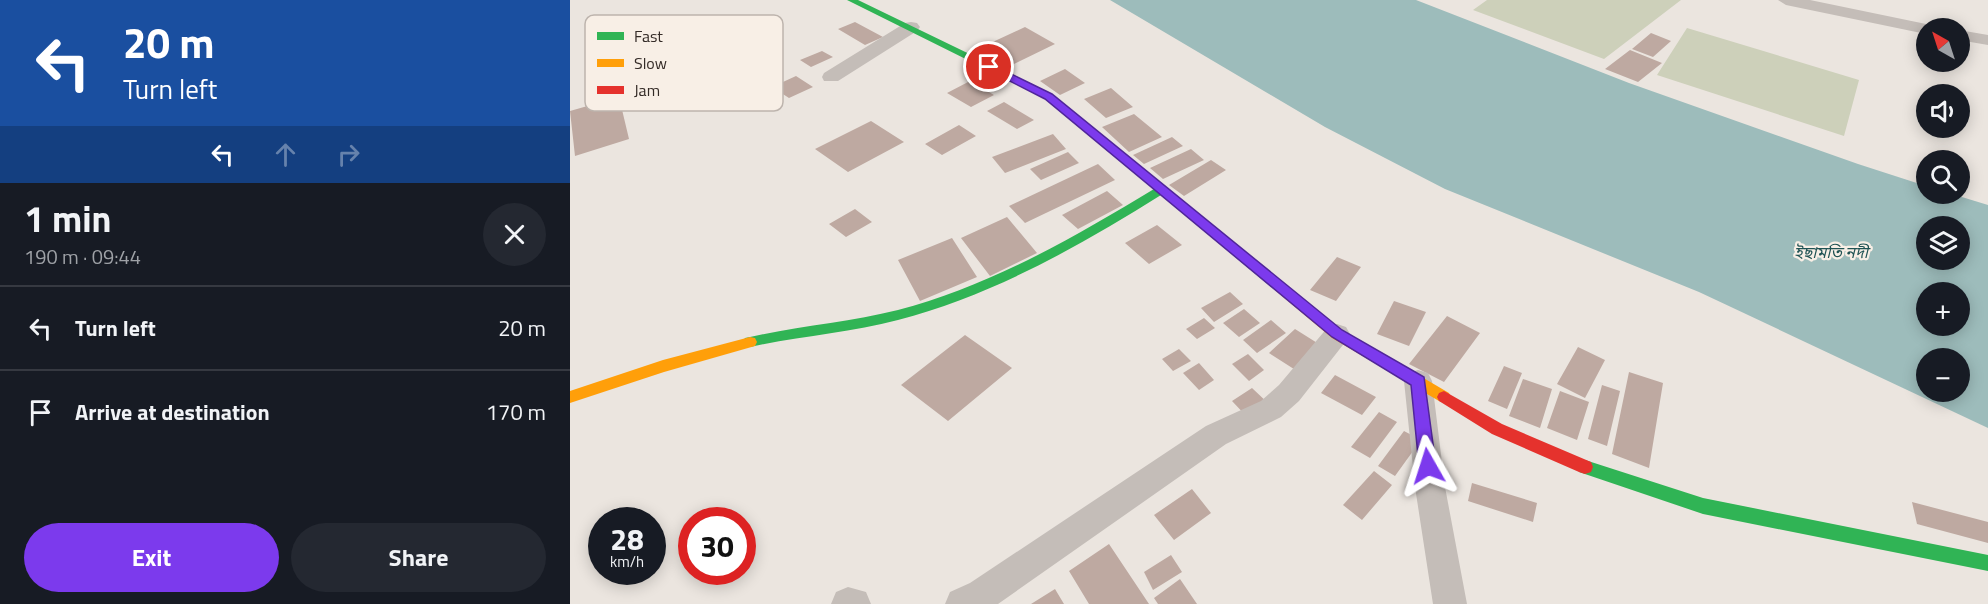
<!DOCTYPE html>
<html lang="en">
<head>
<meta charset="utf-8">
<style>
	:root { --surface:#171b24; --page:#242831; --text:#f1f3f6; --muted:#9ea1a6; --line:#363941; --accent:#7c3aed }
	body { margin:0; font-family:"Titillium Web","Noto Sans Bengali",sans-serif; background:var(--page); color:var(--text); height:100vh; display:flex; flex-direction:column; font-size:22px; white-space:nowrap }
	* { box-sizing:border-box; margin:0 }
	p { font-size:20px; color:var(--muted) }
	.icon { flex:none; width:33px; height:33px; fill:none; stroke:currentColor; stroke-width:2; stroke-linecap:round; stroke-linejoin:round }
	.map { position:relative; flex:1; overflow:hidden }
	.drawer { display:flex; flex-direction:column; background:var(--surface); width:570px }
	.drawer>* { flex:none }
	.banner { background:#1a4fa0; color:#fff; overflow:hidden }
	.needle { width:39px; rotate:321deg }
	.controls { position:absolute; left:1346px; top:18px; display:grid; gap:12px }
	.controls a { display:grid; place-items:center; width:54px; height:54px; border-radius:50%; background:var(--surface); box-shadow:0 3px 15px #0003; font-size:30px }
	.speed { position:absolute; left:18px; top:507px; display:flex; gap:12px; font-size:30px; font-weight:700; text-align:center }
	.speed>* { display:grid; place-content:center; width:78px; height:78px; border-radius:50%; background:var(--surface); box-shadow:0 3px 15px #0003; line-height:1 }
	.speed small { font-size:15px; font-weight:400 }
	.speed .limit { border:9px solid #d22; background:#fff; color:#111 }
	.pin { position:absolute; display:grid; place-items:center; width:51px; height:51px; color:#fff; margin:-26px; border:3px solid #fff; border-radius:50%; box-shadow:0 2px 6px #0007 }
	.me { position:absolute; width:66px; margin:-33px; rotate:354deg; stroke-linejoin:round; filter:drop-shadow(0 0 4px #0008) }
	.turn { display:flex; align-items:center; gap:21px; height:126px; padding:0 24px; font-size:27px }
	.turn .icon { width:78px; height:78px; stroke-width:2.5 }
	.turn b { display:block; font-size:42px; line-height:51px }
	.lanes { display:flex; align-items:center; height:57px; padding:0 24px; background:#0003; justify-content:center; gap:30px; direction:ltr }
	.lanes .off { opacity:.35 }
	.round { display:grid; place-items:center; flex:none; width:63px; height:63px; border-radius:32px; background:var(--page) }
	.head { display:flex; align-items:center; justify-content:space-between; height:102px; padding:0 24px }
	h1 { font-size:36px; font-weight:700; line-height:45px }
	.action { display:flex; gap:12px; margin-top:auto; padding:12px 24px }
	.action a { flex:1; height:69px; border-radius:36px; background:var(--accent); color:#fff; font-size:24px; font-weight:700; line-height:69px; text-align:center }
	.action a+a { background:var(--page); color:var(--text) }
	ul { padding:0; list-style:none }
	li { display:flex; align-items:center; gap:18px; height:84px; padding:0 24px; border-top:2px solid var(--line) }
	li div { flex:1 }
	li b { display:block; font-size:22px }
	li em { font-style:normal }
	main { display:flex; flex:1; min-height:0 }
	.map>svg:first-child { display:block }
	.green { fill:#cdd0ba }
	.water { fill:#9dbcbb; fill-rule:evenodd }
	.building { fill:#bea9a1 }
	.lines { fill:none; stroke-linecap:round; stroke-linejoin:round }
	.street { fill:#c4bdb8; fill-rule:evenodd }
	.fast { fill:#30b455; fill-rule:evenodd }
	.slow { fill:#ff9f0a; fill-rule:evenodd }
	.jam { fill:#e5322d; fill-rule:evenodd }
	.route { fill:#7c3aed; stroke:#51269a; stroke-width:1.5 }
	.labels { text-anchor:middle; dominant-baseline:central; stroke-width:4.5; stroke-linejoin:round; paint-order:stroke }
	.water-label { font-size:16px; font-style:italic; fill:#1f5253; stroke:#f8efe6 }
	.key { fill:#f8efe6; stroke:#bdb4ad; stroke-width:1.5 }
	.key-label { font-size:16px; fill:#342b27 }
</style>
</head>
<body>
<main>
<section class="drawer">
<div class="banner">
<div class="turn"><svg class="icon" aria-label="left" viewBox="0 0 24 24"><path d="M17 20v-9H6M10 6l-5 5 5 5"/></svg><div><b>20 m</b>Turn left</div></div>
<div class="lanes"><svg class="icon" aria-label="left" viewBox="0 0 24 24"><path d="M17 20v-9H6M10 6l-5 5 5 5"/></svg><svg class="icon off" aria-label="ahead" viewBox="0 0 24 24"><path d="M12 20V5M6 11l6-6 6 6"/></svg><svg class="icon off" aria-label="right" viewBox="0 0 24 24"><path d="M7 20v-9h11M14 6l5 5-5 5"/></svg></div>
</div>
<div class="head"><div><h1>1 min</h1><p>190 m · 09:44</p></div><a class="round"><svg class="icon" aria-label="close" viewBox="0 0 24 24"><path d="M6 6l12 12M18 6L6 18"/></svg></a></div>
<ul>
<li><svg class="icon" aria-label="left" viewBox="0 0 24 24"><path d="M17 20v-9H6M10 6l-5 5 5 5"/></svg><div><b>Turn left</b></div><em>20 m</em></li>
<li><svg class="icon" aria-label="arrive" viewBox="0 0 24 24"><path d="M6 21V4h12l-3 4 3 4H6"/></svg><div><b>Arrive at destination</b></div><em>170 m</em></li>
</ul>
<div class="action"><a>Exit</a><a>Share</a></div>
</section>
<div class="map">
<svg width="1418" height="604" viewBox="0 0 1418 604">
	<rect width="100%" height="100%" fill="#ebe5df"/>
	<path class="green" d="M917,0H1111L1034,59L903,10Z
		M1117,28L1289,80L1274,136L1087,75Z"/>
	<path class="water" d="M540,0H846L1059,83L1288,164L1356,186V194H1382L1418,205V428L1129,292L875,189L755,127ZM1356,226H1389V260H1356ZM1356,292H1389V326H1356ZM1356,358H1389V392H1356Z"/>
	<path class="building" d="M285,22L313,37L295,45L268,29Z
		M455,27L485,44L444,64L414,46Z
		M1081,33L1101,41L1083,57L1062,49Z
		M1060,50L1092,63L1068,82L1035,69Z
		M252,51L263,57L241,67L230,60Z
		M495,69L515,83L490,95L470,81Z
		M226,76L243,87L219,98L202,87Z
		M400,81L424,95L401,107L377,93Z
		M541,88L563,107L536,118L514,99Z
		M49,97L59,139L5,156L0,111Z
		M434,102L464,120L447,129L417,111Z
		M564,114L592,137L559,152L532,127Z
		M301,121L334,142L278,172L245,149Z
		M389,125L406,136L372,155L355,144Z
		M483,134L496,149L435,173L422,157Z
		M602,137L613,146L574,164L563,155Z
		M621,149L634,160L593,179L580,168Z
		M498,152L509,163L471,180L460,169Z
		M641,160L656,170L614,196L599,185Z
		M528,164L545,180L455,223L439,206Z
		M537,191L553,205L508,229L492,215Z
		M285,209L302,222L276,237L259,224Z
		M437,217L467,253L420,276L391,238Z
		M587,225L612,245L579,264L555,243Z
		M382,238L407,277L350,301L328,260Z
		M767,257L791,267L766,301L740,290Z
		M660,292L673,304L644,322L631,308Z
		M824,301L856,312L839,346L807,334Z
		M674,309L690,323L669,337L653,323Z
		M877,316L910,333L874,382L839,364Z
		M634,318L645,328L627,339L616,329Z
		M701,320L716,333L687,353L673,340Z
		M725,329L752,346L727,371L699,353Z
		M395,335L442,368L378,421L331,385Z
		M1008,347L1035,360L1015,398L987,384Z
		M609,349L621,361L603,371L592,359Z
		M678,354L694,370L679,381L662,364Z
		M629,363L644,380L629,390L613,373Z
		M934,366L952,373L937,409L918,401Z
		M1059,372L1093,383L1079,468L1042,454Z
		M765,375L806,397L792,415L751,393Z
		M953,379L982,389L970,428L939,416Z
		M1032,385L1050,391L1037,446L1018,439Z
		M682,388L700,405L679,419L662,401Z
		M990,391L1019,402L1007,440L977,428Z
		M809,412L827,422L800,458L781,447Z
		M834,431L851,440L825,476L808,466Z
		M804,471L822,485L792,520L773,505Z
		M902,483L967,503L963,522L898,501Z
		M622,489L641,513L604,540L584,515Z
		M1342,502L1418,522V543L1347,524Z
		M539,544L579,604H519L499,571Z
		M601,555L612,572L583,590L574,572Z
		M610,579L627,604H588L584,598Z
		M485,589L494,604H461Z"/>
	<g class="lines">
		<path class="street" d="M1208,0H1240L1356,24L1364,28H1356V34L1216,5Z
			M341,22L347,23L350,27L347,31L268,81H254L252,77L254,73L335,23Z
			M1389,30L1418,35V45L1389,40Z
			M767,324L776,327L780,334L776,341L729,401L711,417L656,444L428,604H375L380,592L400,583L636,426L691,401L709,385L758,327Z
			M848,370L858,373L862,381L875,487L897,604H863L845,487L834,381L838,373Z
			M278,587L296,592L301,604H261L266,592Z"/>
		<path class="fast" d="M277,0H288L482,94L716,285L718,288L716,291H706L591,195C508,247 423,295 328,320C280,333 229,336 180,347L175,346L173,342L175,338L180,337C229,326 280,322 328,310C420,286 503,238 584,189L474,98Z
			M1015,460L1133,498L1418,555V571L1133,514L1009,472L1007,467L1009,462Z"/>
		<path class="slow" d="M711,283L716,285L772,330L879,393L881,397L879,401L874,403L869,401L762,338L706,291L704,288Z
			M180,337L185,338L187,342L185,346L94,372L0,403V391L93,360Z"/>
		<path class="jam" d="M874,391L932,424L1021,462L1023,467L1021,472L1015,474L1009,472L922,434L869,401L867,397L869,393Z"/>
	</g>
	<path class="route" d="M416,65H423L482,94L772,330L854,377L866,466L863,471L858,473L852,471L849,466L841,385L762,337L475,99L416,69Z"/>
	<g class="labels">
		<g class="water-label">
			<text x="1261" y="252">ইছামতি নদী</text>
		</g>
	</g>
	<rect x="15" y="15" width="198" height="96" rx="9" class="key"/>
	<rect x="27" y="32" width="27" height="8" fill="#30b455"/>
	<rect x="27" y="59" width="27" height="8" fill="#ff9f0a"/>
	<rect x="27" y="86" width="27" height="8" fill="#e5322d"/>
	<g class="key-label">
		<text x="64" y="42">Fast</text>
		<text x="64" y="69">Slow</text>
		<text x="64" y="96">Jam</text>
	</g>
</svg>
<div class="controls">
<a><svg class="needle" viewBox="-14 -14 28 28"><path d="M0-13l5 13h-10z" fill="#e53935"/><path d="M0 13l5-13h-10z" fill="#9ea1a6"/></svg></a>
<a><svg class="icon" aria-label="sound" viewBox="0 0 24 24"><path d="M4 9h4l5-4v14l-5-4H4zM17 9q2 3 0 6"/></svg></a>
<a><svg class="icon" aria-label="search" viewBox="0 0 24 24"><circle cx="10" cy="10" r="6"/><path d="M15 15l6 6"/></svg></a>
<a><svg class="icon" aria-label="layers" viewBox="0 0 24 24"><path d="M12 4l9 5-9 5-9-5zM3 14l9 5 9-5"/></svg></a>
<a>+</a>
<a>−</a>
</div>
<div class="speed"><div>28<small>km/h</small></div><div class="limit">30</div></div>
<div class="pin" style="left:419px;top:67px;background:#d93025"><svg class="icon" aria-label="arrive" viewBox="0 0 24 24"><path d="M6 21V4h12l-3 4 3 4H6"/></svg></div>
<svg class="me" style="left:858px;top:466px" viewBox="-20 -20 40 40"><path d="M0-17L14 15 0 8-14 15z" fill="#7c3aed" stroke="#fff" stroke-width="4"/></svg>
</div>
</main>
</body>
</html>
